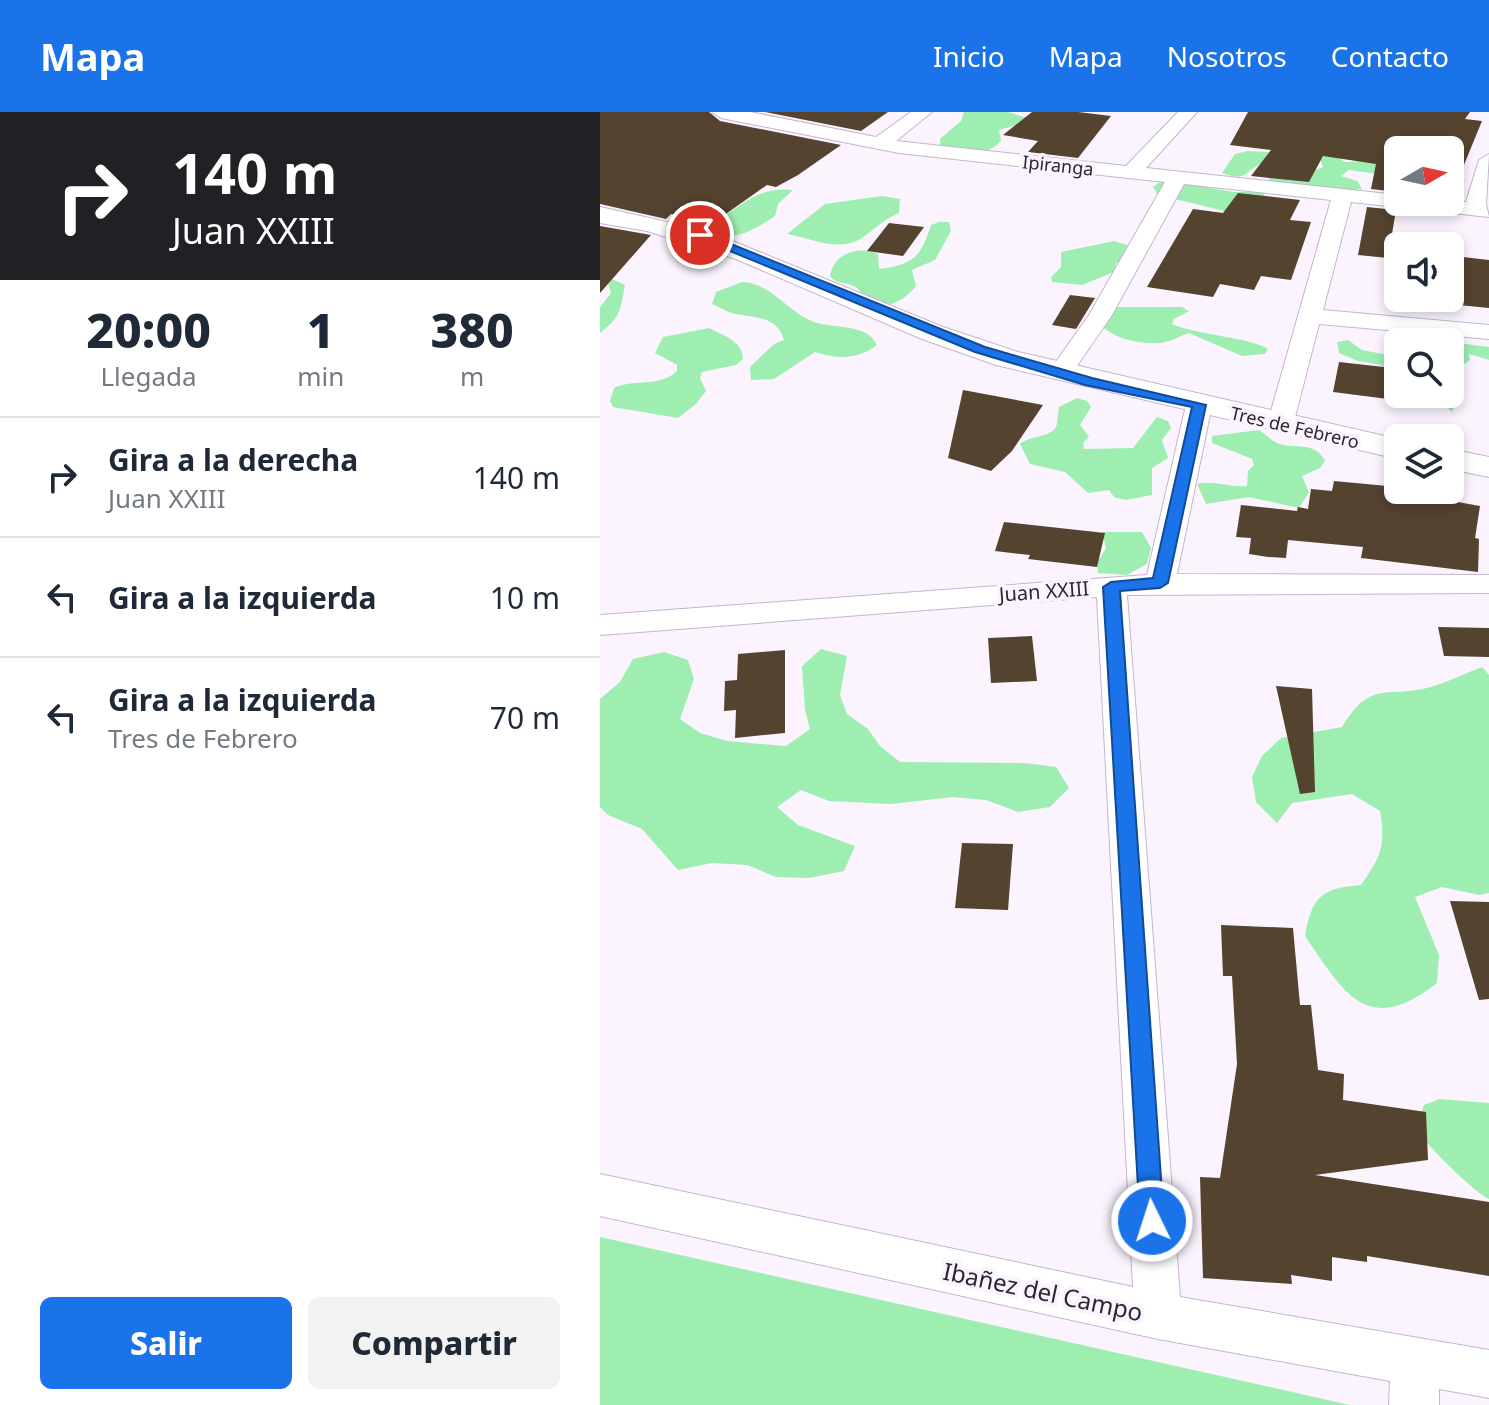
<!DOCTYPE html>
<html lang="es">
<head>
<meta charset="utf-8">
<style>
	:root { --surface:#fff; --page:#f2f2f3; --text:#1f2937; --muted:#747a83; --line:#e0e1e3; --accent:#1a73e8 }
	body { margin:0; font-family:"Noto Sans",sans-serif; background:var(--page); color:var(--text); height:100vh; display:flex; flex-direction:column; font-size:30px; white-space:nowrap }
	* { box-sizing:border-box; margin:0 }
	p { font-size:26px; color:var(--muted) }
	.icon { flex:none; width:44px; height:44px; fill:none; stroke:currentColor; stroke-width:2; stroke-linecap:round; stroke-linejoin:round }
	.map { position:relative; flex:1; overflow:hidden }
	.drawer { display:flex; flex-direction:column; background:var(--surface); width:600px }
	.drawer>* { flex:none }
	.top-card { background:#202124; color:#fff; overflow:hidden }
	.needle { width:52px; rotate:81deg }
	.controls { position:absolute; left:784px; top:24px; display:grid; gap:16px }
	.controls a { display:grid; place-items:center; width:80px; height:80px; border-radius:12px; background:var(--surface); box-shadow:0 4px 12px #0003; font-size:40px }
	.pin { position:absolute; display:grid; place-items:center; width:68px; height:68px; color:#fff; margin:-34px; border:4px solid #fff; border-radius:50%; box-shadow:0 2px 8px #0007 }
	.me { position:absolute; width:88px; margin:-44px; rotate:356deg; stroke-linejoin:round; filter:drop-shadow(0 0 6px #0008) }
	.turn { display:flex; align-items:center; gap:28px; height:168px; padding:0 40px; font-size:36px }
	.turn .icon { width:104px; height:104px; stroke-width:2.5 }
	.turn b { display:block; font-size:56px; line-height:68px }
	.eta { display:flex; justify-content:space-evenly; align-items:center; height:136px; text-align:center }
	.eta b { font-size:48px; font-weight:800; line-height:56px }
	.button { display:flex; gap:16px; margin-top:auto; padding:16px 40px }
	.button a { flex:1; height:92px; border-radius:12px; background:var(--accent); color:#fff; font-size:32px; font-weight:800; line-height:92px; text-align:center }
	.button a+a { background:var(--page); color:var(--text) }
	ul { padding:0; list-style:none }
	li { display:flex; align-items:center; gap:24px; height:120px; padding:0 40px; border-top:2px solid var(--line) }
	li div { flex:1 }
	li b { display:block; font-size:30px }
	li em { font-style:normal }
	header { display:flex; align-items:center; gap:48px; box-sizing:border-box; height:112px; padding:0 40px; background:var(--accent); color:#fff }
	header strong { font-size:38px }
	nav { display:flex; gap:44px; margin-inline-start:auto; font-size:28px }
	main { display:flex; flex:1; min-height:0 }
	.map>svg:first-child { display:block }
	.green { fill:#9eeeb1 }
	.building { fill:#54432f }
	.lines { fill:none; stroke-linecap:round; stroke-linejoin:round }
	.minor-casing { stroke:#c4b5ce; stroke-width:2 }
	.tertiary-casing { stroke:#c4b5ce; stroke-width:2 }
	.minor { fill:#fff; fill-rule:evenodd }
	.tertiary { fill:#fff; fill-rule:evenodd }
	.route { fill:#1a73e8; stroke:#114b97; stroke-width:2 }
	.labels { text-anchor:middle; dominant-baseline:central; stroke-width:8; stroke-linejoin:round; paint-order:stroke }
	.far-street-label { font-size:18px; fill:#2c2630; stroke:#fbf4ff }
	.street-label { font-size:20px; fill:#2c2630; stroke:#fbf4ff }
	.near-street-label { font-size:24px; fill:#2c2630; stroke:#fbf4ff }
</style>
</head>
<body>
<header>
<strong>Mapa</strong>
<nav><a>Inicio</a><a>Mapa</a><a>Nosotros</a><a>Contacto</a></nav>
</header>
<main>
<section class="drawer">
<div class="top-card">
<div class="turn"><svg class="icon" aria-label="right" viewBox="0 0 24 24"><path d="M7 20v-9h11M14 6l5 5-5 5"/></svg><div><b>140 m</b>Juan XXIII</div></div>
</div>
<div class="eta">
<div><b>20:00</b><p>Llegada</p></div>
<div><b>1</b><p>min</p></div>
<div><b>380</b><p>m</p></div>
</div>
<ul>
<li><svg class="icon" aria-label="right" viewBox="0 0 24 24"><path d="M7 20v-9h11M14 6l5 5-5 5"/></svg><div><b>Gira a la derecha</b><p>Juan XXIII</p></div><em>140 m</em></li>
<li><svg class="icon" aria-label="left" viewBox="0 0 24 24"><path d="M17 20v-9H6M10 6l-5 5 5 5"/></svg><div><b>Gira a la izquierda</b></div><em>10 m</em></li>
<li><svg class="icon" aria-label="left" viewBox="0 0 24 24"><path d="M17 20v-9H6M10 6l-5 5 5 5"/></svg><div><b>Gira a la izquierda</b><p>Tres de Febrero</p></div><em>70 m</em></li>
</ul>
<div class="button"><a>Salir</a><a>Compartir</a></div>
</section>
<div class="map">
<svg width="889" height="1293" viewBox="0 0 889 1293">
	<rect width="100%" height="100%" fill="#fbf4ff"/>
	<path class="green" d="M364,0H408L433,8L399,18L401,28C387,48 360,37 340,34V27L361,9Z
		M648,39L736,44L745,50L798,48L778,62L749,58L741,64L757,69L762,77L735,80L668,68L670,64L710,60L723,55L720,47C704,48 676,44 662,51C643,60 648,70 622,61L635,42Z
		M563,68L634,80H664V84L633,101L558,83L553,75Z
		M193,78L178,92L175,104C156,117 128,134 106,118V114C139,99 152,74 193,78Z
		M282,84L300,87L299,101C284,107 275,117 262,126C238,141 211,126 187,122L225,92Z
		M339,110H349L351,119L335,148L312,158L316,174C305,188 284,201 266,188C264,186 260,179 258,177C249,169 238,174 230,164C234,141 258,133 278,142L279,157C313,153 321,145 331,113Z
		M514,129L530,134L525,150L516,151L514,160L482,173L452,170L451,165L461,155V140Z
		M12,167L25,173C20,201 20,205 0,221V195L11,181L8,172Z
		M142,170C172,171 187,200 214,210C234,217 267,211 277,233C258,248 236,247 215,240L174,267L151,268L150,255L174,232L184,228C177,204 156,206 136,202C128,201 120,195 112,192L116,180Z
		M507,195H582L589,199L574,207L572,212C596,223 649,225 668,237L665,242L642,244L589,221C579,224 569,231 558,231C537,232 511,226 498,210Z
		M109,216C123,223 143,229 143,247L136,253L102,260L100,266L106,279L96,292L78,306L13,295L10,289L14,276C35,266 59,276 77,259V253L55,241L63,225Z
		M748,228L762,238L798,245V274L782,253L758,249L739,241L737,230Z
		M850,230L889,235V248L869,242L870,248L853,260L863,277L852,300L840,288L810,282H850Z
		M477,286L487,289L491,295L480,313L489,325L483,331L484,337L533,336L557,305L568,309L571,316L562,328L568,346L552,356V383L526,388L514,385L509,378L488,381L465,360L430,352L420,332C428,324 452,325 456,315C458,310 458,300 459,295Z
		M659,318C665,322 670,327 675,330C693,339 714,327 725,349L720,356L702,364L709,380L699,396L649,385L606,392L597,372C615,368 629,376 647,374L648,359L654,353L652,347L612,331V324Z
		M502,420H542L551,436L547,452L527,463L498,461L497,451L506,436Z
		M221,537L247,544L240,583L247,602L268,617L280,634L300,650L425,651L456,655L469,676L450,695L418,700L386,688L353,685L291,692L229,689L201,678L177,695L198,713L255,734L244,759L209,766L176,765L147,753L112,751L78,758L42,717L8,703L0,695V587L20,570L33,547L64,540L88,548L94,567L80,607L100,621L127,629L186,634L210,617L205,598L202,554Z
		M882,555L889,563V781L879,783L842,775L815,785L839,843L837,871C767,926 744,881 705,824C712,785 721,776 761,773C781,745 786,733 780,699L752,682L692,691L677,711L656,690L652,665L662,644L681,626L742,615C772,565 789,588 834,574C850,569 866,561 882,555Z
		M840,987L889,991V1087C878,1083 829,1036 823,1025C817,1013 820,1004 824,993Z
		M0,1125L750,1293H0Z"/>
	<path class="building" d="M0,0H109L120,9L241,33L198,63L176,75L167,73L113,111L71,102L66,107L0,92Z
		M165,0H288L261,19Z
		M432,0H478L511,4L478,46L428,40L438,29L403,23Z
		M648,0H870L865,7L882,9L852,82L850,38H798V80L771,77L776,52L723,44L709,70L651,64L671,38L630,33Z
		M638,81L700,88L690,108L711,110L691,168L661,164L654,178L620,172L613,185L547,175L593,97L623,101Z
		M767,95L796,98L788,146L758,143Z
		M289,111L324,115L303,144L267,139Z
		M0,114L51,123L0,181Z
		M854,144L889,148V196L848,192Z
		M470,183L495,186L476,217L452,213Z
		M739,250L793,256L788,287L733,280Z
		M363,278L443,293L412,339L391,359L348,346Z
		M734,369L798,375L808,381L880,394L875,426L879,427L878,460L761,446L763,435L688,428L686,446L668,445L649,442L651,426L636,425L641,393L697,399L698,395L708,397L711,377L732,379Z
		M404,410L505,421L497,455L428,447L430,443L395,439Z
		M838,515L889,516V545L844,544Z
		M432,524L437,569L391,571L388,526Z
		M185,538V621L135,626L136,598L124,599L125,569L137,568L138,542Z
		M676,574L712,577L715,680L700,682Z
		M362,731L413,732L408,798L355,796Z
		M850,789L889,790V887L879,888Z
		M621,813L693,816L700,893H711L718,958L744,962L743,988L826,1000L828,1048L715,1063L889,1090V1164L767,1144V1150L732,1145V1169L691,1163L692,1172L603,1166L600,1065L620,1066L637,952L632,864H623Z"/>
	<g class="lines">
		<defs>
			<path id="minor" d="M112,0H150L276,25L311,0H332L296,29L526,54L578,0H597L546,56L798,83V90H866L879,48L889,42L886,92L889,105L751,90L723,198L889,213V227L719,212L693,313L680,321L671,319L667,313L731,88L584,72L512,203L472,261L469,266H451L448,261L489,203L565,70L299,41L121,6Z
				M599,285L612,293L577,462L889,463V481L527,483L580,1185L889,1238V1286L839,1277V1293H789L790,1269L558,1227L0,1104V1062L533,1175L497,485L0,523V503L547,463L586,293Z"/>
			<path id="tertiary" d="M0,95L108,119L343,215L418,240L798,327V347L396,253L322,227L136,147L47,119L0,111Z
				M850,337L889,345V365L850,357Z"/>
		</defs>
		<use href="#minor" class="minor-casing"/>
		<use href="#tertiary" class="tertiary-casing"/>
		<use href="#minor" class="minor"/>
		<use href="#tertiary" class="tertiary"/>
	</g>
	<path class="route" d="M96,121H104L385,235L492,266L606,293L568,471L560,476L520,479L564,1109L561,1117L552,1120L544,1117L540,1109L503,475L511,470L553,466L592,295L485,273L375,240L96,125Z"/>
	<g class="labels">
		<g class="far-street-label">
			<text transform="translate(458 53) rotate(6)">Ipiranga</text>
			<text transform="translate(695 315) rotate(13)">Tres de Febrero</text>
		</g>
		<g class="street-label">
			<text transform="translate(444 479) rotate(-4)">Juan XXIII</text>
		</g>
		<g class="near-street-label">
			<text transform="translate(443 1179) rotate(12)">Ibañez del Campo</text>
		</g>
	</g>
</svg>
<div class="controls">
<a><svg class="needle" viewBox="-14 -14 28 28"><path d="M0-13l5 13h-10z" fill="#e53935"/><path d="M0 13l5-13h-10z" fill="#747a83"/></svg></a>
<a><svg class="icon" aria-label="sound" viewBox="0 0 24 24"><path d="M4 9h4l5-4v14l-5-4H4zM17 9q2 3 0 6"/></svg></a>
<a><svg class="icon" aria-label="search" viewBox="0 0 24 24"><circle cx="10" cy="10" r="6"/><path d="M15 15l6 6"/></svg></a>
<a><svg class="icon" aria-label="layers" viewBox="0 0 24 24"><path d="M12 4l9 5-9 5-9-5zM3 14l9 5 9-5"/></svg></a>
</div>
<div class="pin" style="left:100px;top:123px;background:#d93025"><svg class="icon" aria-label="arrive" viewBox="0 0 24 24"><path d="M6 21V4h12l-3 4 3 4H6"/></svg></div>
<svg class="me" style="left:552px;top:1109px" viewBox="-20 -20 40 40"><circle r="17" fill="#1a73e8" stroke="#fff" stroke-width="3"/><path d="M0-11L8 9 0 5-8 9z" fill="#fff"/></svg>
</div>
</main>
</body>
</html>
